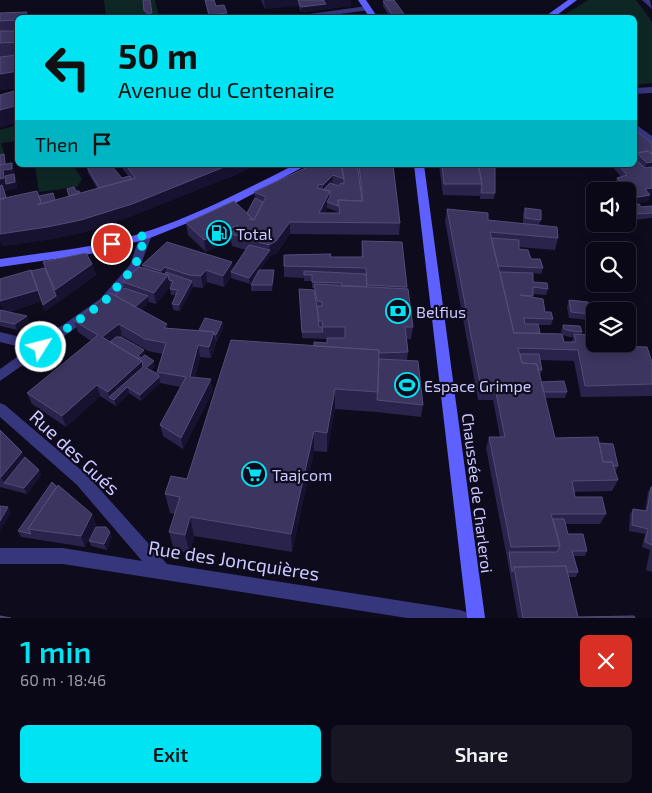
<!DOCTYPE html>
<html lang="en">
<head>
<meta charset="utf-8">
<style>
	:root { --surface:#0a0816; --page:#181623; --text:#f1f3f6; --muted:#999aa1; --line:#2a2935; --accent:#00e3f2 }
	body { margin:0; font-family:"Exo 2",sans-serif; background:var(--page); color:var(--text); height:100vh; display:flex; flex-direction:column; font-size:19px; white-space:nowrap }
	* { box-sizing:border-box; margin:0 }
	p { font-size:16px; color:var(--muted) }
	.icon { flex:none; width:28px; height:28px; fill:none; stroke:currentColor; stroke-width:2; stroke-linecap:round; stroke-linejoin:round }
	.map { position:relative; height:618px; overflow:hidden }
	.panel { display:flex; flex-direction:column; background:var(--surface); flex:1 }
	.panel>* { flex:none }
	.top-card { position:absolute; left:15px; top:15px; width:622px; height:152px; border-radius:8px; box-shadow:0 2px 12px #0003,0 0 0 1px var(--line); background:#00e3f2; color:#111; overflow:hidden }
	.tools { position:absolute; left:586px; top:182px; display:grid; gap:10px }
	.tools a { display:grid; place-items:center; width:50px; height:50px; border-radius:8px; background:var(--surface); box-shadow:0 2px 12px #0003,0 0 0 1px var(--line); font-size:25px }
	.pin { position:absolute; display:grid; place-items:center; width:42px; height:42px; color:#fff; margin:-21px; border:2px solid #fff; border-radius:50%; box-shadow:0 1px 5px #0007 }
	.me { position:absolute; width:55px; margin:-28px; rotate:54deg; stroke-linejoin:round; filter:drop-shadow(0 0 4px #0008) }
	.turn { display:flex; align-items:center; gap:18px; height:105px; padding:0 20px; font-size:22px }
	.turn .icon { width:65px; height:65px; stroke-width:2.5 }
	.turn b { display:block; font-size:35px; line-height:42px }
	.then { display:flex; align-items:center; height:48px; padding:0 20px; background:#0003; gap:10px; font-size:19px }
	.round { display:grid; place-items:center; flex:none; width:52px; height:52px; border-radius:8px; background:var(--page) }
	.summary { display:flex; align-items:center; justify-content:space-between; height:85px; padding:0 20px }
	h1 { font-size:30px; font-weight:600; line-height:38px; color:var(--accent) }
	.primary-button { display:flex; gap:10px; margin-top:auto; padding:10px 20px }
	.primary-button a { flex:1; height:58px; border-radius:8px; background:var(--accent); color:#111; font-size:20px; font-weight:600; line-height:58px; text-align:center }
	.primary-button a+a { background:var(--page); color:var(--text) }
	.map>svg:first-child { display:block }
	.green { fill:#0e2725 }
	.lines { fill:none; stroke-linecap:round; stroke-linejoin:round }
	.service { fill:#36367c; fill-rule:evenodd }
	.minor { fill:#36367c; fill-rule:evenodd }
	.tertiary { fill:#36367c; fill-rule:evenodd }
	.secondary { fill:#5e60ff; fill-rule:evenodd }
	.wall { fill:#2a234c; fill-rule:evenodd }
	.shaded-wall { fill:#181231 }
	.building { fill:#3b355f; stroke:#524c78 }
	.route { stroke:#00e3f2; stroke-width:9; stroke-dasharray:0 16.2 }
	.labels { text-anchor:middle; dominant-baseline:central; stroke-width:4.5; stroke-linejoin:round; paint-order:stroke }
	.poi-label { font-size:16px; fill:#cbc7ff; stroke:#0e0b1d; text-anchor:start }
	.street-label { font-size:16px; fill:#cbc7ff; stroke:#0e0b1d }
	.near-street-label { font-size:19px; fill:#cbc7ff; stroke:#0e0b1d }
</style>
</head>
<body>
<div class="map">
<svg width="652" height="618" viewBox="0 0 652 618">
	<rect width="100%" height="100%" fill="#0e0b1d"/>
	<path class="green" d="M104,0H155L159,17H106Z
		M588,0H636L652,22V83L635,85V18L561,17Z
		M17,125V141L1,143L6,160L0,161V130Z
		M35,165H73L82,179L77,187L39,192Z"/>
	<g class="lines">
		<path class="service" d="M635,124L652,136V144L635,132Z
			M0,332L41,342L46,344L48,347L46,350L41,352L0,342Z"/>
		<path class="minor" d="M642,0H650L652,9Z
			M367,6L371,8L370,10L309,18H281Z
			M652,87V93L635,94V88Z
			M0,403L5,405L87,475L167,564L460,610L466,612L469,618H407L63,564H0V548H63L142,561L77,485L0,417Z"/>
		<path class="tertiary" d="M146,231L152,235L139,269L108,305L0,381V369L100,299L130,265L140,235Z"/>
		<path class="secondary" d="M358,0H366L378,18H370Z
			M568,0H577L553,18H543Z
			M294,165H307L230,206L150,238L96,253L0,267V259C32,254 64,251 95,245C165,232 231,197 294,165Z
			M414,165H424L485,618H467Z"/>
	</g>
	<path class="wall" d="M143,0L153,18H148V16H145Z
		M205,0L216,6L228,18H209Z
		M261,0H351V6L301,12L298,5L265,9Z
		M383,1L404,18H390L383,6Z
		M27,12L28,18H18V88L0,90V13Z
		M635,130L652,143V193L649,194L650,195L648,201L630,204L628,200V191H620L615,184L617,178L621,177L612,166V165H635Z
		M0,155L6,160V164L12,163L15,174L17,188L4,191L7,198L39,196L55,200L69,196L76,191L80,193L97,188L88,173L87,167L102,168L122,178L128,176L120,165H255L237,174L134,215L85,232L51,239L2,246L0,240Z
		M312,165H393L400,223L399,235L290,234L277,253L270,256L260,270L274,276L272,291H251V285L255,277L250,284L231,278V277L224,287L207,282L203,288L193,287L180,311L173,310L172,304L176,295H171L170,289V287L156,304L149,302L141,309L168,328L199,330L222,322L223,328L217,341L215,340L216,343L211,358L200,357L195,378L213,391L183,449L163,436L160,425L180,387L160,383L141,401L129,393L116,406L100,396L66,427L32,404L27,393L91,341L78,332L74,321L115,295L124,288L123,282L143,268L142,265L232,262L233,268L246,250L232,246L231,240L206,252L188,235L186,223L247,213L255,198L254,192ZM327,208L338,212V213H325ZM122,336L148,351L163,354L157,372L158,374L151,370L155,366L145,356L144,350L121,337Z
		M439,165H495V193L494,199H480V196L443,195Z
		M628,205L641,207L652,206V218L633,220L628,212Z
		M525,208L541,220L539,225L558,238L555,250L519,247V249L543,268L541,274L533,273V282L548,289L546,295L533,294V297L545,312L553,319L551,325H539L540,333L562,334L561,331L563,325L582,332L581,335L652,362V396L581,397L574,361L540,360L542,370L540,376L541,382L567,392L565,398H545L555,438L599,443L618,466L615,472L618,480L612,491L574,492L575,497L606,514L600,524H566L568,534L587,551L585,556H574L578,572L576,577H569L578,617L635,618H518L507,558L486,448L489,437H500L493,400H478L445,221L447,209L488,220L523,224V214ZM563,335L569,337H573L572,342H564Z
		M362,241L407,287L413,327L411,339H407L408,352L407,360L423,405L421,417L376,412L335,409L327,452L314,451L292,552L194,536L190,553L174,550L169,532L175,514L170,513L165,494L187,479L314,346L327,343V339L302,338L299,289L314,290V288H312V281H304V278L284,277V266L331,257H361Z
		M92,264L96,275L45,311L41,301L9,312L29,322L17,330L0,326V310H3L45,268Z
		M569,300L590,314L588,320L569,318L567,307Z
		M0,430L25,457L39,470L41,475L27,494L0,487Z
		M651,487H652V572L646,570L650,550L642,547L645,534L629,531L630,514L633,509L645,511L648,492Z
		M92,514L96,525L85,547L21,537L18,531Z
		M112,537L107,550L91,546L89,541Z"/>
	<path class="shaded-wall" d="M150,0L153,18H148L147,14Z
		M264,0H300H298V6L265,9Z
		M325,0H351V6L301,12V7L325,4Z
		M227,13L228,18H209V15Z
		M404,14V18H393V16Z
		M18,71V88L0,90V74Z
		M18,105V122L0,128V110Z
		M4,154L6,160L7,170L12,163L15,174L17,188L0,192V179Z
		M652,159V173L643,174L647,163Z
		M229,165H255L237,174L134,215L85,232L51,239L2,246L0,240V234Z
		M341,165H355L341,169Z
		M333,175L332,186L323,196V185Z
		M652,188V193L643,195L645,189Z
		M330,191V203L327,202V208L321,222L319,213Z
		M650,195L648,201L630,204L633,198Z
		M290,222V234L277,253L270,256L250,284L249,278L270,250L269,245Z
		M238,225L231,234V240L206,252L204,240Z
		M232,262L234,273L231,272V277L224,287L223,276Z
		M92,264L96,275L59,302L55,290Z
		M165,267L167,277L168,275L171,286L156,304L154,293L163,279L161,271Z
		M206,270L207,282L203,288L201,276Z
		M274,270V276L272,291V285Z
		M192,281L193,287L180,311L179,305Z
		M38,290L42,301L4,313L0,304V301Z
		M56,296L59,302L45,311L43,305Z
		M148,296L149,302L133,316L132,310Z
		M27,316L29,322L17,330L15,324Z
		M222,322L223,328L217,341L216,335Z
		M119,324L122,336L109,346L102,337Z
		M214,332L216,343L211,358L209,347Z
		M198,345L200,357L192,388L190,377Z
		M144,350L146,356L140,362L138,356Z
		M142,361L145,372L128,388L129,393L116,406L114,400L109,397L108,392Z
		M154,361L155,366L147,374L146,368Z
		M159,377L160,383L141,401L140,395Z
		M211,379L213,391L183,449L181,438Z
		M97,385L100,396L66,427L62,416Z
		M335,389V409L327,452V433Z
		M314,431V451L292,552L291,534Z
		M22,452L28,463L4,483L1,477Z
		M39,470L41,475L27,494L24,488Z
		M8,507L11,513L0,531V521Z
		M92,514L96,525L85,547L81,536Z
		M190,517L194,536L190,553L185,535Z
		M110,532L112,537L107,550L104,544Z"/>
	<path class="building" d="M143,0H150L152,13L147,14V11H144Z
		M205,0H214L216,6L224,5L227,13L209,15Z
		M298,0H323L326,4L301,7Z
		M394,0L404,14L393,16L383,1Z
		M27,12L24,18H18V20L0,21V13Z
		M0,31H18V42L0,43Z
		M18,55V71L0,74V57Z
		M18,90V105L0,110V95Z
		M635,130L652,143V154L648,151L637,153L635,159L645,168L652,167V188L645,189L650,195L633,198L617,178L627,175L618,165H635Z
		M648,151L652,154V162L647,163L637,153Z
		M4,154L5,164L0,165V155Z
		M12,163V169L3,170L4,178L0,179V165Z
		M93,165H101L102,168L111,165L122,178L130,176L132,179L99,188L87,167Z
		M126,165H229L132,204L81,220L47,227L0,234V199L37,191L41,202L37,205L135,178Z
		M312,165H341L344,179L333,175L323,185L319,184L317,188L330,191L319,213H340L338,200L363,201L359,165H393L400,223L290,222L276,241L269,245L231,234L238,225L204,240L186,223L234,201L252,218L249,219L254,220L266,197L254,192Z
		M348,165H356L358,170L362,201L338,200V206L327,202L330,197V191L323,190L330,183L339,186L341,183L344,184V179L342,168Z
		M442,165H478L482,184H444Z
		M479,167L495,168V193H481L482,184Z
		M14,174L15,182L6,184L5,176Z
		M2,185L6,197L3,198L4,199H0V186Z
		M74,187L76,191H79L80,193L69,196L67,189Z
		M53,193L55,200L41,204L39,196Z
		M255,198L263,202L254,220H252V218L247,213Z
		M639,204L641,207L652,206V213L635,214L628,205Z
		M525,208L541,210V220L525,218Z
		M447,209L488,213V220L557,227L558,238L490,232L514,333L562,334L564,342H576L574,334L595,335V344H611L612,346L647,347L652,362V384L585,386L578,350L518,348L522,363L537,364L555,438L598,437L603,462H612L618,480L572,481L575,497H602L606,514H551L560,546L511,547L489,437H505L495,388H481Z
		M491,238L519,240V249L528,250L531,259H540L543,268L498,266Z
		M362,241L402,242L407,287L367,285L366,268L284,266V255L331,254L330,257H363Z
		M167,242L232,262L223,276L206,270L201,276L189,275L165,267L161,271L142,265Z
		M249,245L270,250L249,278L231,272Z
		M86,253L92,264L55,290L43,262Z
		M139,267L168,275L154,293L123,282Z
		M45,268L56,296L43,305L31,271Z
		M31,270L38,290L0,301V279Z
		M259,270H274L272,285H251Z
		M304,271L366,274L367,287L342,286V283L312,282V275H304Z
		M166,272L192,281L179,305L172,304L178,290L170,289L173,281L169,280L168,275L165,274Z
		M500,272L533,273V282L547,283L548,289L533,287V296L520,295L543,299L545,312H551L553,319L524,318L525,324H538L540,333H514Z
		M314,284L408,289L413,327H405L408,352L379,353V350L314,346V342L327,343V338H345V327H323L322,321H319L317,306H322V302L317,301Z
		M124,288L148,296L135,307L115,295Z
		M299,289L314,290L317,307L319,327H322L323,332H302Z
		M110,293L167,324L164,328L214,332L209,347L198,345L190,377L211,379L181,438L160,425L186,377L157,372L166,343L145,339L119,324L102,337L142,361L108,392L97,385L62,416L27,393L98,335L74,321Z
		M569,300L588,302L590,314L571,312Z
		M0,310L27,316L15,324L0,321Z
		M205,318L222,322L216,335L214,334V332L199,330Z
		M563,325L580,326L582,332L571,331L564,329Z
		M116,337H121L144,350L138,356L141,358L145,355L154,361L146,368L158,374L159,377L140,395L127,387L114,400L109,397L143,367L142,361L110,342Z
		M231,340L379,350L378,392L335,389L327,433L314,431L291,534L190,517L185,535L169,532L180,497L165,494L171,476L187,479Z
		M520,354H539L542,370H538L537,364L522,363Z
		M379,359L418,361L423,405L377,400Z
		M564,381L567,392H544L541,382Z
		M0,430L22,452L1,477H0Z
		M599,443L613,444L618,466H614L612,462H603Z
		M25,457L39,470L24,488L4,483Z
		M52,482L57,487L28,529L31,534L18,531Z
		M58,485L92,514L81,536L28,529Z
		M651,487H652V545L645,542L648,529L632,525L633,509L647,511Z
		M0,506L8,507L0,521Z
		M553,519H564L568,534H583L587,551H572L578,572H567L566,566L514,567L512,572L509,552H557L560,546Z
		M96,527H106L110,532L104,544L89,541Z
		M566,566L578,617L634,616L635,618H523L514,567Z
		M0,616L11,618H0Z"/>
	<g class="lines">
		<path class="route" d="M41,347L104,302L135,266L146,235L112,244"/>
	</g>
	<defs>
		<symbol id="fuel-ring" viewBox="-11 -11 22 22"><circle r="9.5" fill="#0e0b1d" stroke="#00e3f2" stroke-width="1.5"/><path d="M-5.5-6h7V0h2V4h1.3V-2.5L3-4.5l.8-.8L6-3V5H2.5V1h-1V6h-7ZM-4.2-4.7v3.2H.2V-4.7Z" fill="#00e3f2"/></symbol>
		<symbol id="bank-ring" viewBox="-11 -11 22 22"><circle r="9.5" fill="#0e0b1d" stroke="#00e3f2" stroke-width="1.5"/><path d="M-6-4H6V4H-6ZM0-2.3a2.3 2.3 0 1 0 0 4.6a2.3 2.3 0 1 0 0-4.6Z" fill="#00e3f2"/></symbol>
		<symbol id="stadium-ring" viewBox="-11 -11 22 22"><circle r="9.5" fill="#0e0b1d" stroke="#00e3f2" stroke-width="1.5"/><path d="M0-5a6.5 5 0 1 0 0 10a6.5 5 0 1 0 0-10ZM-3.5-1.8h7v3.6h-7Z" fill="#00e3f2"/></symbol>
		<symbol id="supermarket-ring" viewBox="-11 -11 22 22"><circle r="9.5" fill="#0e0b1d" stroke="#00e3f2" stroke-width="1.5"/><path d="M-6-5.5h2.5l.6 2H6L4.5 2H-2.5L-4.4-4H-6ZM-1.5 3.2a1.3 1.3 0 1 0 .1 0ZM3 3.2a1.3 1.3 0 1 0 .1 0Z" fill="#00e3f2"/></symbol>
	</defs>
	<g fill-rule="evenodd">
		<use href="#fuel-ring" x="205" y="219" width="28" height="28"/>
		<use href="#bank-ring" x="384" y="297" width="28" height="28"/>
		<use href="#stadium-ring" x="393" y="371" width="28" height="28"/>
		<use href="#supermarket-ring" x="240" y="460" width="28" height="28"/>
	</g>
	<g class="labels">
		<g class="poi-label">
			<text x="236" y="233">Total</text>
			<text x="416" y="311">Belfius</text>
			<text x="424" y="385">Espace Grimpe</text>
			<text x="272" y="474">Taajcom</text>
		</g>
		<g class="street-label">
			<text transform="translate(478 493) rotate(83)">Chaussée de Charleroi</text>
		</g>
		<g class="near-street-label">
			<text transform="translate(75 452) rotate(43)">Rue des Gués</text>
			<text transform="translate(234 560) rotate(9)">Rue des Joncquières</text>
		</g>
	</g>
</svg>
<div class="tools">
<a><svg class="icon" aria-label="sound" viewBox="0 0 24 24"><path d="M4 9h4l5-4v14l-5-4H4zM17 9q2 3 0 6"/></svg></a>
<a><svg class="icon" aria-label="search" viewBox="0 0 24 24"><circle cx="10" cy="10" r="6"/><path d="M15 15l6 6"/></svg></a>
<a><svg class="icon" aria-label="layers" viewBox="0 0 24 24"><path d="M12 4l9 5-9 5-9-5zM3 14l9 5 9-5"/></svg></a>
</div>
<div class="pin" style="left:112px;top:244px;background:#d93025"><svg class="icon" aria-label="arrive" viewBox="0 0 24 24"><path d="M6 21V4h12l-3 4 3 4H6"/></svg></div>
<svg class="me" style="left:41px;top:347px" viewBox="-20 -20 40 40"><circle r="17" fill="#00e3f2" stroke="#fff" stroke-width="3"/><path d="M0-11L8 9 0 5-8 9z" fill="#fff"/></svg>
<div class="top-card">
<div class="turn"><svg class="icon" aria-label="left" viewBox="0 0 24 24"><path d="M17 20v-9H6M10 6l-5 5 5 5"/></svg><div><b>50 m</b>Avenue du Centenaire</div></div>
<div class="then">Then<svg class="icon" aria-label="arrive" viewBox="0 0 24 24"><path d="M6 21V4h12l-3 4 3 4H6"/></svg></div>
</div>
</div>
<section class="panel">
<div class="summary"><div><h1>1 min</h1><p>60 m · 18:46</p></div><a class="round" style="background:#d93025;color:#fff"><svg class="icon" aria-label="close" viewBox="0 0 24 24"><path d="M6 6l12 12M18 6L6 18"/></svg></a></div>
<div class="primary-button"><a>Exit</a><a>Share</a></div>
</section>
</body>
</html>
